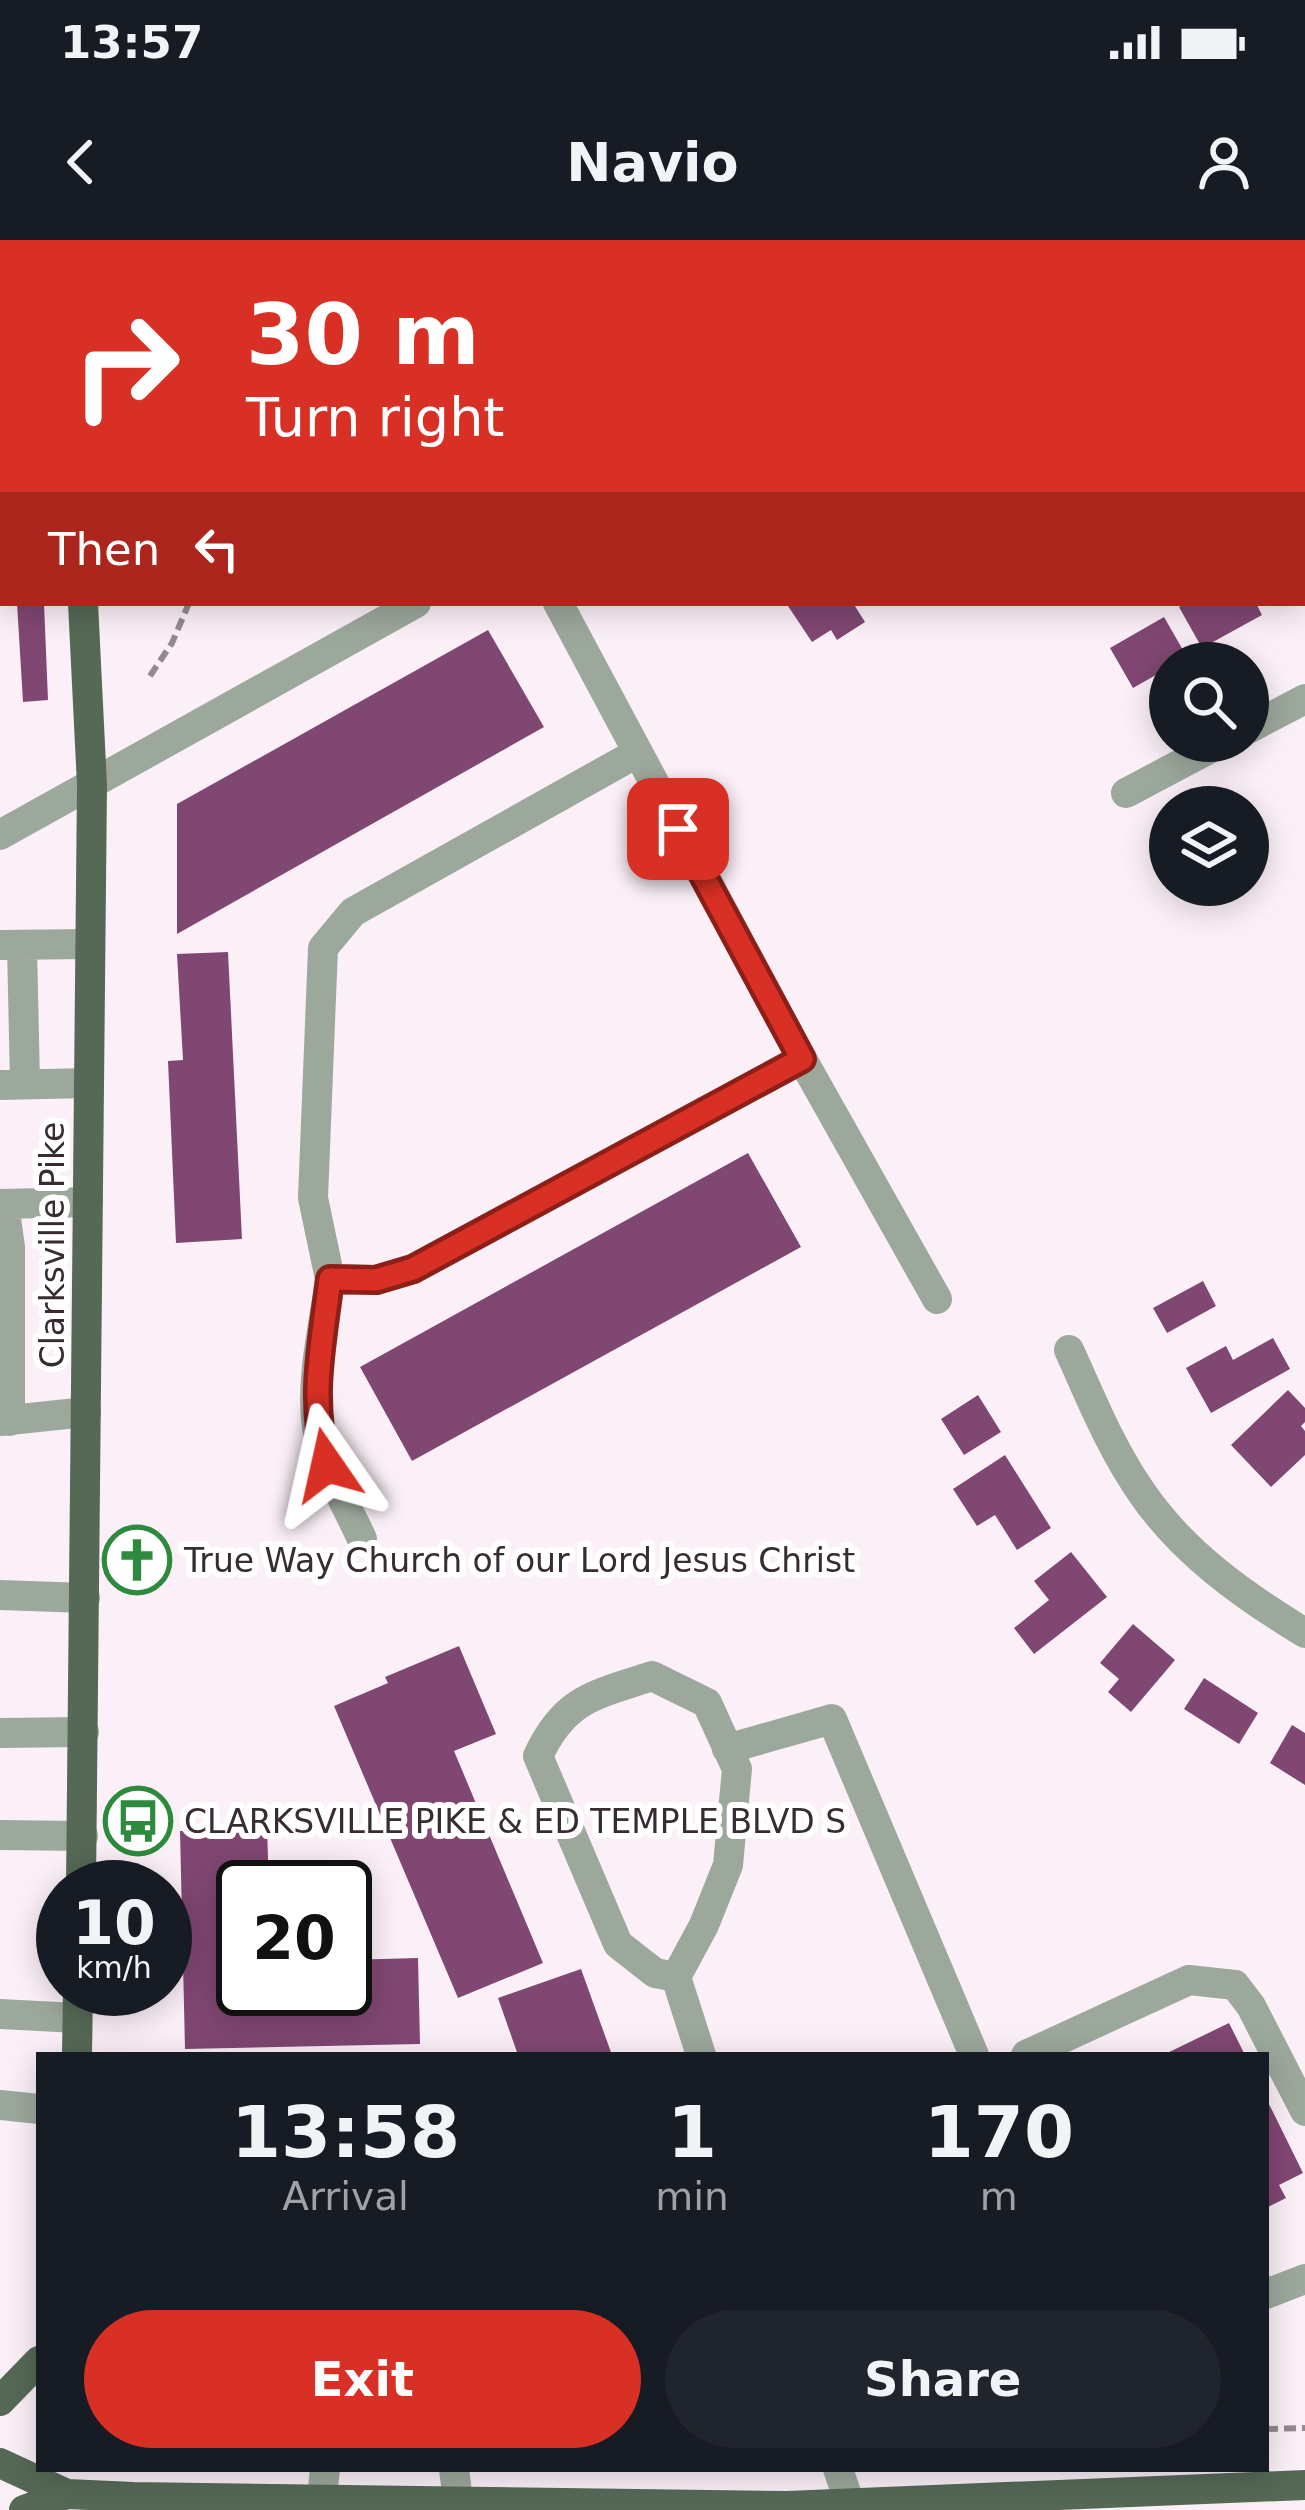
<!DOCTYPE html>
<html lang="en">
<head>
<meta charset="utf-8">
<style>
	:root { --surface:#171b24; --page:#20242c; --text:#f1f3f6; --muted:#9ea1a6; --accent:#d93025 }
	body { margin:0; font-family:"DejaVu Sans",sans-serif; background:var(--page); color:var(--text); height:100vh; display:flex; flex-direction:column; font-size:45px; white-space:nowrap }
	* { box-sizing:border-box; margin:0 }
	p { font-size:39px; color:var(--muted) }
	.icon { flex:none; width:66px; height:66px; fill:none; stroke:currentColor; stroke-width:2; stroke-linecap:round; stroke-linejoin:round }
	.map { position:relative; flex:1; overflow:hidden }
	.panel { position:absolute; left:36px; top:1812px; width:1233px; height:420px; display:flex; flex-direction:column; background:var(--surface); border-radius:0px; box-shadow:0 6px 30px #0003 }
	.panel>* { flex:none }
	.banner { position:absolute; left:0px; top:0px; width:1305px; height:366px; box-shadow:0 6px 30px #0003; background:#d93025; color:#fff; overflow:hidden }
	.fabs { position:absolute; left:1149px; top:402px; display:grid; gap:24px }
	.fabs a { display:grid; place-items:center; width:120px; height:120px; border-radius:50%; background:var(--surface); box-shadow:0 6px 30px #0003; font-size:60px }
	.speed { position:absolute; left:36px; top:1620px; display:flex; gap:24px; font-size:60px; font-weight:700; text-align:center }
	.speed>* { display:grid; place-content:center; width:156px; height:156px; border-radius:50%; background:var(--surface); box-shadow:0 6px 30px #0003; line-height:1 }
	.speed small { font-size:30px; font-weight:400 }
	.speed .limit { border:6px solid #111; border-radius:18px; background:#fff; color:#111 }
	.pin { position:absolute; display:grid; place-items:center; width:102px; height:102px; color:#fff; margin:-51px; border-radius:24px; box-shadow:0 6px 18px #0006 }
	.me { position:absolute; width:132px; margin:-66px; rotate:349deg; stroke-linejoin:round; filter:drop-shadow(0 0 9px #0008) }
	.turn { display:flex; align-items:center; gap:42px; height:252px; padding:0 48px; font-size:54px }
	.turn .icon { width:156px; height:156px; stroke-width:2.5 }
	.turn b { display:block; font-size:84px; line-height:102px }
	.then { display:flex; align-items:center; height:114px; padding:0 48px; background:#0003; gap:24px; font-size:45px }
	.eta { display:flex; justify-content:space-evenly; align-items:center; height:204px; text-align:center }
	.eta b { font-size:72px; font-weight:700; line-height:84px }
	.cta { display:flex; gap:24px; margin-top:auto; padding:24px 48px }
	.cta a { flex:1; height:138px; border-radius:72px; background:var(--accent); color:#fff; font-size:48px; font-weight:700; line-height:138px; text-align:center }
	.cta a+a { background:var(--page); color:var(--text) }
	.status { display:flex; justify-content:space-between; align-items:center; height:84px; padding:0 60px; background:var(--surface); direction:ltr }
	.status svg { height:33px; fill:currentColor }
	header { display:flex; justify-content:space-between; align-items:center; height:156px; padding:0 48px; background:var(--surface); font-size:54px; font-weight:700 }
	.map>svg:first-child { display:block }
	.building { fill:#814773 }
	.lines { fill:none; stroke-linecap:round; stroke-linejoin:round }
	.path { stroke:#958991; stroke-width:6; stroke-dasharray:12 6; stroke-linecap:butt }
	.minor { stroke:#9da89d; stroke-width:30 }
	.major { stroke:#566957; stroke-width:30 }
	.route-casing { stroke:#8d1f18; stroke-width:30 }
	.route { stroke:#d93025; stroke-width:21 }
	.labels { text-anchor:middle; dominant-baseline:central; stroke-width:12; stroke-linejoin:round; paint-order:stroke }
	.street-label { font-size:33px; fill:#382c34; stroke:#fff }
	.poi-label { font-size:33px; fill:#382c34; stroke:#fff; text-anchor:start }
</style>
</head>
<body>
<div class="status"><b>13:57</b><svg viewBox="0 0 49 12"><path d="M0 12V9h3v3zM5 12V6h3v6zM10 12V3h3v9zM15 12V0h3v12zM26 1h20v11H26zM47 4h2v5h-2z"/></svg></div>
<header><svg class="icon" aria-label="back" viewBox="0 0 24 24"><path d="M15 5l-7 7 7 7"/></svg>Navio<svg class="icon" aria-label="person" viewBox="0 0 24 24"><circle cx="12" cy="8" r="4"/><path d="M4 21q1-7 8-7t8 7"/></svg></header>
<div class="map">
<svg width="1305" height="2270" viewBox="0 0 1305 2270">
	<rect width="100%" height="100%" fill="#fcf0f8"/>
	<path class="building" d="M17,363H44L48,460L23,462Z
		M786,363H853L865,382L837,400L831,390L812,402Z
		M1187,363H1256L1262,375L1202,408L1179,367Z
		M1164,377L1187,417L1170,423V427L1133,448L1110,408Z
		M488,390L544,487L177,694V564Z
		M228,712L242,999L176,1003L168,821L183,820L177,714Z
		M748,913L801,1007L412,1221L360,1127Z
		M1203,1041L1216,1066L1167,1093L1153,1068Z
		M1273,1098L1290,1129L1211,1173L1186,1128L1226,1106L1233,1120Z
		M1288,1150L1305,1168V1182L1301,1186L1305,1191V1215L1271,1247L1231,1205Z
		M978,1155L1001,1192L964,1215L941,1179Z
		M1005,1215L1051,1288L1017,1310L995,1275L977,1286L953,1249Z
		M1071,1312L1107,1357L1034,1414L1014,1388L1049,1360L1034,1341Z
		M1133,1384L1175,1420L1131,1472L1108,1452L1119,1439L1100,1423Z
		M459,1406L496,1494L454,1511L543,1723L458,1758L334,1466L388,1443L385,1437Z
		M1204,1438L1258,1473L1239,1504L1184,1469Z
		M1292,1485L1305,1493V1545L1270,1523Z
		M267,1589L269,1647H243V1749H345V1720L418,1718L420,1804L185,1809L180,1591Z
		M581,1729L612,1815H518L498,1758Z
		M1229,1783L1245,1815H1163Z
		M1266,1858L1303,1933L1279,1945L1286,1958L1266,1968Z"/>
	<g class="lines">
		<path class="path" d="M253,0L263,3
			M173,3L184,0
			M344,3L345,0
			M150,436L172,403L189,363
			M1266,2189L1305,2188"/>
		<path class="minor" d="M390,0L393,3
			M1071,3L1077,0
			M558,363L802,819L413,1029L376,1040L330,1039L313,958L323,708L353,672L637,513
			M1248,489L1305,459
			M1126,553L1224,501
			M0,595L416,363
			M0,705L90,704
			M22,705L25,843
			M802,819L937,1059
			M0,845L89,843
			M0,964L88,962
			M4,964L10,1007V1181
			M330,1039C324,1086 310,1140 317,1187C323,1227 346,1264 362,1299
			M1069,1110C1091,1158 1111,1209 1142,1253C1183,1313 1244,1356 1305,1393
			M0,1181L86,1172
			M0,1355L85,1358
			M0,1493L84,1492
			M727,1509L832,1479L974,1815
			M0,1595L83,1596
			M676,1737L655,1733L618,1704L538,1516C565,1458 595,1455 652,1436L707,1463L737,1529L728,1625L704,1685L676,1737L701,1815
			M0,1774L77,1778
			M1026,1815L1189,1740L1235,1745L1251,1766L1305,1871
			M0,1865L39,1869
			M1266,2054L1305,2039
			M454,2229L458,2260
			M838,2229L850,2264
			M322,2257L325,2229"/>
		<path class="major" d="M75,0V3
			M81,1647L92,545L83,363
			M77,1815L78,1749
			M0,2161L39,2121
			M0,2223L67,2254L133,2257L787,2266L1305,2245
			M24,2270L67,2254"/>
	</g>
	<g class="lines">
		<defs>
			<path id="route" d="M327,1225C309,1159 322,1105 330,1039L376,1040L413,1029L802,819L678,589"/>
		</defs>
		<use href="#route" class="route-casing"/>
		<use href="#route" class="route"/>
	</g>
	<defs>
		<symbol id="church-ring" viewBox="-11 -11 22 22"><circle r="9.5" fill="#fff" stroke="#2e8a3c" stroke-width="1.5"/><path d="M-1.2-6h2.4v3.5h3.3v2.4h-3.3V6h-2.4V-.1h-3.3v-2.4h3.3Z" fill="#2e8a3c"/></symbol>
		<symbol id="bus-ring" viewBox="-11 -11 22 22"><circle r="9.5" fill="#fff" stroke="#2e8a3c" stroke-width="1.5"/><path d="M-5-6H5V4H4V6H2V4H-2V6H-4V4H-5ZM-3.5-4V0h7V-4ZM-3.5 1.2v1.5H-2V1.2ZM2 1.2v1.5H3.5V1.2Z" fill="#2e8a3c"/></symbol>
	</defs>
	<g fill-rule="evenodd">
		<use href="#church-ring" x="99" y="1282" width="76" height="76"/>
		<use href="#bus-ring" x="100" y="1543" width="76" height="76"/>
	</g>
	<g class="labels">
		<g class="street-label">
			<text transform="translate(52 1005) rotate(-90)">Clarksville Pike</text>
		</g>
		<g class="poi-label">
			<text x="184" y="1320">True Way Church of our Lord Jesus Christ</text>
			<text x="184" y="1581">CLARKSVILLE PIKE &amp; ED TEMPLE BLVD S</text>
		</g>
	</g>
</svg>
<div class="fabs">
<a><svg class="icon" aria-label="search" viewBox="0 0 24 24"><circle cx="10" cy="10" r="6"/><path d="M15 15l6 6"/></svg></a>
<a><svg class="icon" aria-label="layers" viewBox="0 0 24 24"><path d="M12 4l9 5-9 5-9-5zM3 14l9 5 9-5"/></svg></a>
</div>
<div class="speed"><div>10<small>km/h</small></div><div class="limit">20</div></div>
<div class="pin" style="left:678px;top:589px;background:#d93025"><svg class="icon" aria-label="arrive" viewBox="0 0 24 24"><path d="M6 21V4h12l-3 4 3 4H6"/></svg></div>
<svg class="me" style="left:327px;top:1225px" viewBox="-20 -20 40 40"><path d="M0-17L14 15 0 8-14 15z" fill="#d93025" stroke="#fff" stroke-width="4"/></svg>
<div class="banner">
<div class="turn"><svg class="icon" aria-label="right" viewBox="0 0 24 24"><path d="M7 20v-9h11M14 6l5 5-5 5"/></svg><div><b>30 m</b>Turn right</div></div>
<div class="then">Then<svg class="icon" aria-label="left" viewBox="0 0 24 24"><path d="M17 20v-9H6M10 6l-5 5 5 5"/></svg></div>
</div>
<section class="panel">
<div class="eta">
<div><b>13:58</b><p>Arrival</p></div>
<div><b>1</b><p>min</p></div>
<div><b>170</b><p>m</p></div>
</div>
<div class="cta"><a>Exit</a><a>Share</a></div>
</section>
</div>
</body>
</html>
